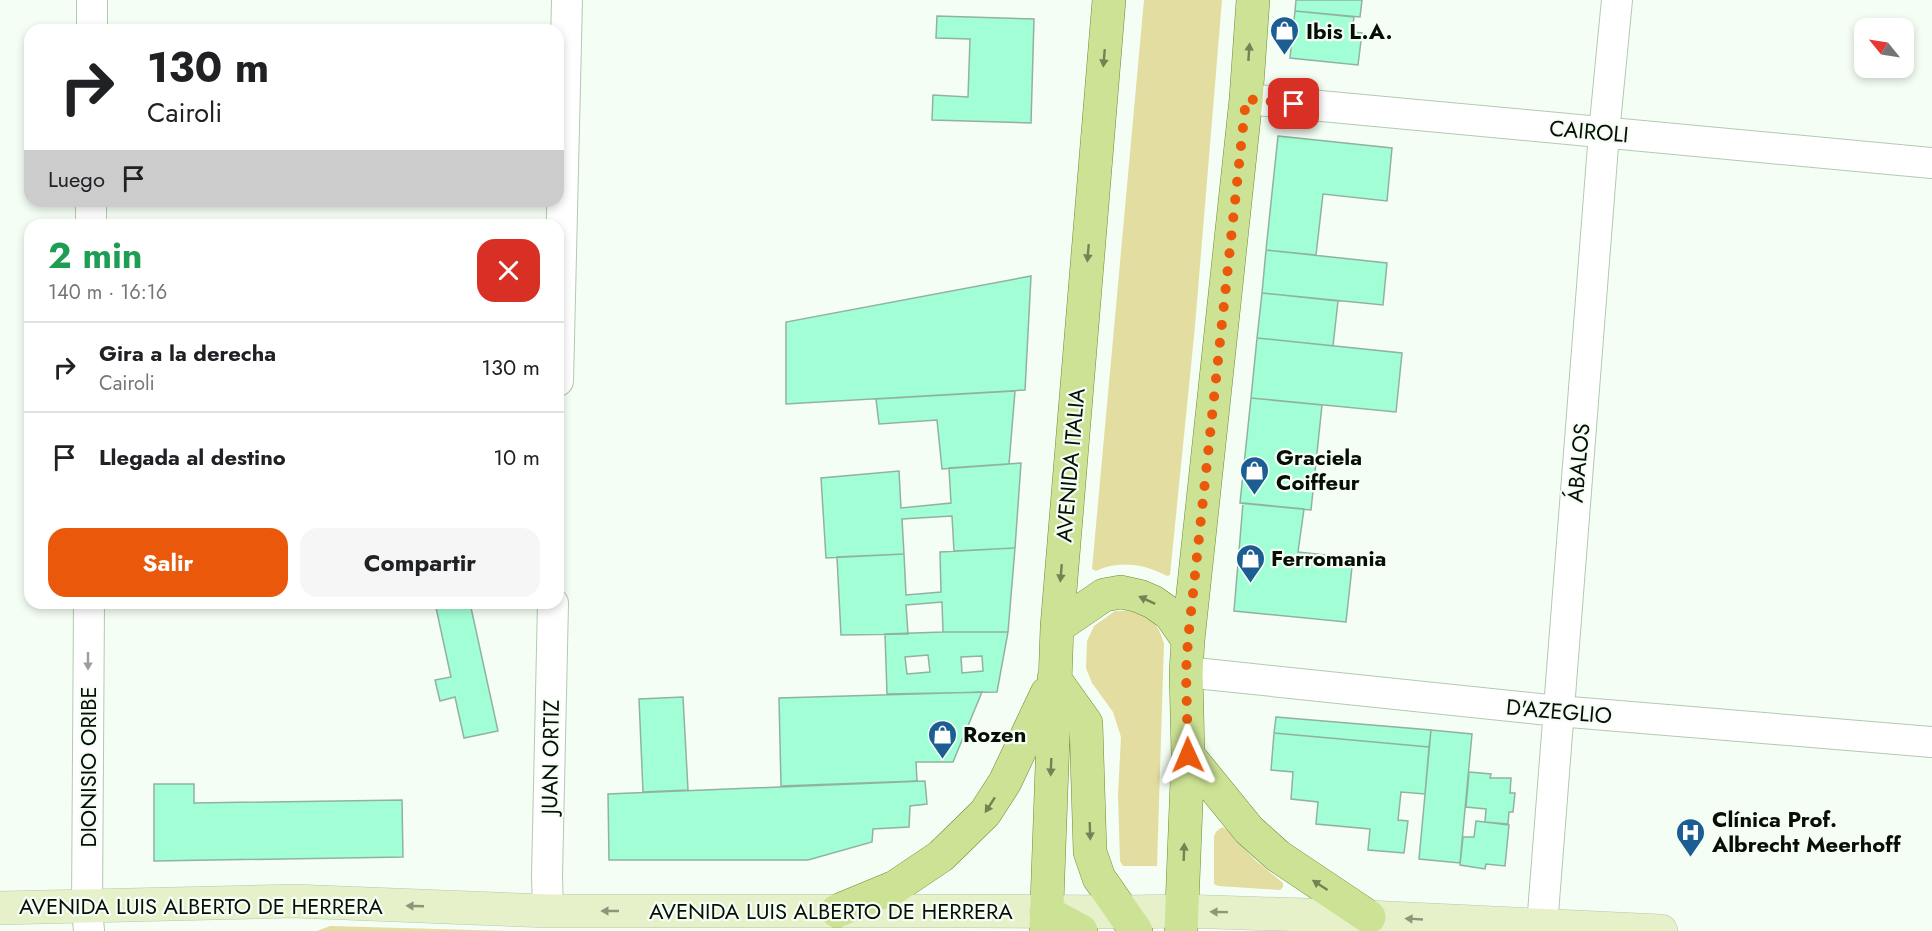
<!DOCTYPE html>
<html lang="es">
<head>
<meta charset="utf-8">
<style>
	:root { --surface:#fff; --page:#f6f6f6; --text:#202124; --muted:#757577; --line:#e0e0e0; --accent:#ea580c }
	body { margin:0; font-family:Jost,sans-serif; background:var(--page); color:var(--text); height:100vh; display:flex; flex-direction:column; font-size:22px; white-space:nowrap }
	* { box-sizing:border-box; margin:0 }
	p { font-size:20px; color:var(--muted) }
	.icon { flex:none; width:33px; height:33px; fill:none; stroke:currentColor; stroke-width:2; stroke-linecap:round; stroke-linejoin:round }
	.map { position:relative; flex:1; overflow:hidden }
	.details { position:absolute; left:24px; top:219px; width:540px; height:390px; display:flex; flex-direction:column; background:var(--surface); border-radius:18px; box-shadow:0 3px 9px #0003 }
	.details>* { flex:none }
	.guide { position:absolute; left:24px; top:24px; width:540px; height:183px; border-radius:18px; box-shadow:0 3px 9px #0003; background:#fff; color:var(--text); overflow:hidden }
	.needle { width:39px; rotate:300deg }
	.tools { position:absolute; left:1854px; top:18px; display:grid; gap:12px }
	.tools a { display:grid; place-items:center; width:60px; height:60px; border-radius:12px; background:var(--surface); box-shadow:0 3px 9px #0003; font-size:30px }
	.pin { position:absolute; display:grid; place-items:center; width:51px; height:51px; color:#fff; margin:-26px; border-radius:12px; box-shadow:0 3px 9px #0006 }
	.me { position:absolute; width:66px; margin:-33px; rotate:359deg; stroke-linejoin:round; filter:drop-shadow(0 0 4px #0008) }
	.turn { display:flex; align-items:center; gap:21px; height:126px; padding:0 24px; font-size:27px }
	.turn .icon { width:78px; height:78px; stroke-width:2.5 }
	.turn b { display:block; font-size:42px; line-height:51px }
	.then { display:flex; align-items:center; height:57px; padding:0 24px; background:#0003; gap:12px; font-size:22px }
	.round { display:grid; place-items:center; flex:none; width:63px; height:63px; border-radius:18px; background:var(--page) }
	.overview { display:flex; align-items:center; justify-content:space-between; height:102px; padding:0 24px }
	h1 { font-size:36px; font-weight:700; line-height:45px; color:#1e9e55 }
	.cta { display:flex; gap:12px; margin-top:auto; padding:12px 24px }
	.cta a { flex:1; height:69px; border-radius:18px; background:var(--accent); color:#fff; font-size:24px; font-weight:700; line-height:69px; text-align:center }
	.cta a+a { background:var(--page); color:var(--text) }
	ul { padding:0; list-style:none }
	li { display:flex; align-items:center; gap:18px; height:90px; padding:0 24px; border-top:2px solid var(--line) }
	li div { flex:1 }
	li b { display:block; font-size:22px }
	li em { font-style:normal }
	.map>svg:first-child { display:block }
	.green { fill:#e3dda1 }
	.building { fill:#a1fed5; stroke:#91b2a2; stroke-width:1.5; fill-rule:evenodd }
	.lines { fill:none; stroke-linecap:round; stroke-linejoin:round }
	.minor-casing { stroke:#b2cab1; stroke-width:32 }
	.secondary-casing { stroke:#b2cab1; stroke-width:34 }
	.primary-casing { stroke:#718b34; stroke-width:34 }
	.minor { stroke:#fff; stroke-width:30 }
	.secondary { stroke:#e6f0c9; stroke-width:33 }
	.primary { stroke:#cce294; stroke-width:33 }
	.oneway { fill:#738354 }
	.oneway2 { fill:#9c9f9b }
	.oneway3 { fill:#8d967b }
	.route { stroke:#ea580c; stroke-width:10; stroke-dasharray:0 18 }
	.labels { text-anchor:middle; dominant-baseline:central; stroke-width:4.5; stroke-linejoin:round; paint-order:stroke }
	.poi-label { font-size:22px; font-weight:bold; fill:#070e06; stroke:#f4fef4; text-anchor:start }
	.street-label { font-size:22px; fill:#070e06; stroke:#f4fef4 }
</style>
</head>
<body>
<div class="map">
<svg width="1932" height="931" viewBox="0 0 1932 931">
	<rect width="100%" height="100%" fill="#f4fef4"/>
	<path class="green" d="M1144,0H1222L1195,326L1170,575L1167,576C1145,564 1119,560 1096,571L1092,569Z
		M1115,611C1144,610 1155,615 1164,643L1157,866H1123L1120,861L1118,795L1121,737L1113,712L1092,683L1086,668L1087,641L1094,626Z
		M1222,827L1226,829L1255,860L1283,883V887L1280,890L1218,886L1214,884V836L1216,832Z
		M330,926L509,931H317Z"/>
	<path class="building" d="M1296,0H1362L1360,17L1295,11Z
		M1295,11L1354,17L1352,32L1362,33L1358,65L1290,58Z
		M937,16L1034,19L1031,123L932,120L933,95L968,97L970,39L936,38Z
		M1278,136L1392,148L1387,201L1323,194L1316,255L1266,250Z
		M1266,250L1387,263L1383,305L1262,293Z
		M1031,276L1025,390L786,404V322Z
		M1262,293L1338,301L1333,346L1257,338Z
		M1257,338L1402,353L1396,412L1251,398Z
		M1015,391L1009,464L942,469L937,420L879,424L876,399Z
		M1251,398L1322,405L1311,510L1240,503Z
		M1021,463L1015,548L954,551L952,516L902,519L904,554L826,558L821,478L899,471L901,508L951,503L949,468Z
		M1243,503L1304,509L1298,552L1353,558L1346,622L1234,611Z
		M1015,548L1008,632H943L942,602L906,605L908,634L841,635L837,557L904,554L906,595L941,592L940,552Z
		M435,603H470L498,731L464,738L455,697L440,701L435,680L451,677Z
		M943,632H1008L997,692L887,694L885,634ZM928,655L930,672L907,674L905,657ZM982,656L983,671L962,673L961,657Z
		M982,692L953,762H916L917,781L781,786L779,698Z
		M683,697L688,790L643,792L639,699Z
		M1276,717L1431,730L1429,747L1274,733Z
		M1431,730L1472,734L1460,863L1419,859Z
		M1274,733L1429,747L1425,794L1401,792L1398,820L1408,821L1404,853L1368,850L1370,829L1316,824L1318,802L1291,799L1293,772L1271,770Z
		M1469,772L1491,774L1490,778H1511L1510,793H1515L1513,812H1509L1508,824L1485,822L1486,809L1466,807Z
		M925,781L927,804L910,806L909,827L873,829L872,842L808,860H609L608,794Z
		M154,784H194V803L402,800L403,857L154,861Z
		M1476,821L1509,825L1505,866L1486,864L1485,869L1460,865L1463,837H1474Z"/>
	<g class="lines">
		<defs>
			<path id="minor" d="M92,30V0
				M1246,99L1932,163
				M91,225V201
				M558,381L567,0
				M1186,672L1558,711L1932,742
				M548,911L547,876L553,603
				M1542,926L1604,133L1617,0
				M89,931L87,907L89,603"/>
			<path id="secondary" d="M0,908L293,901L548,911H965L1123,912L1182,911L1369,917L1661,931"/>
			<path id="primary" d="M1057,627L1104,595L1121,592L1139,596L1153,602L1170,614L1188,640
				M1054,678L1086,723L1090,852L1099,878L1136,931
				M1188,755L1249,830L1278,856L1369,917
				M837,911L895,887L941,856L985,813L1005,782L1047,693
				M1046,912L1081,931
				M1046,931L1057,627L1109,0
				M1181,931L1188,755L1186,672L1188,640L1246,99L1253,0"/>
		</defs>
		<use href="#minor" class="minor-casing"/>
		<use href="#secondary" class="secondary-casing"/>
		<use href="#primary" class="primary-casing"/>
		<use href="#minor" class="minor"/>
		<use href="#secondary" class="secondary"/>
		<use href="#primary" class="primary"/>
	</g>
	<defs><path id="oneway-solid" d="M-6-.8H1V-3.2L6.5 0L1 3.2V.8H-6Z" transform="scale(1.5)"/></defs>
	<g class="oneway">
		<use href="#oneway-solid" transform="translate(1249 52) rotate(-86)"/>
		<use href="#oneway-solid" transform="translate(1104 58) rotate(95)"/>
		<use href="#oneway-solid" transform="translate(1088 253) rotate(95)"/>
		<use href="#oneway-solid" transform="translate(1061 573) rotate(95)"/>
		<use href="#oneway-solid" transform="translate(1147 600) rotate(-155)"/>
		<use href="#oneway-solid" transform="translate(1051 767) rotate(92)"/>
		<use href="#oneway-solid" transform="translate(990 805) rotate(123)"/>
		<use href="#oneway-solid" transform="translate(1090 831) rotate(88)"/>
		<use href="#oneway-solid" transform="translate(1184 852) rotate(-88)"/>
		<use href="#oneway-solid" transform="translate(1320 885) rotate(-147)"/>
	</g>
	<use class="oneway2" href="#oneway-solid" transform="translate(88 661) rotate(90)"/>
	<g class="oneway3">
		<use href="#oneway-solid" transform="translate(415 906) rotate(-178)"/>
		<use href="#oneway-solid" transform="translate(610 911) rotate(180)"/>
		<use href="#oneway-solid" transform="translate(1219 912) rotate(-179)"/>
		<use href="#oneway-solid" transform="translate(1414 919) rotate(-177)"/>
	</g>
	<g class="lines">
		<path class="route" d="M1188,755L1186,672L1188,640L1246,99L1294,104"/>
	</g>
	<defs>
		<symbol id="shop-pin" viewBox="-11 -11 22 30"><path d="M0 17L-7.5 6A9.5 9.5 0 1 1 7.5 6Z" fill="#1c5d93" stroke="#f4fef4"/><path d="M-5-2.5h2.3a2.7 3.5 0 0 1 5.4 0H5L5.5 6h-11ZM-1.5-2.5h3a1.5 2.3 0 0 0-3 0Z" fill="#fff"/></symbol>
		<symbol id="hospital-pin" viewBox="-11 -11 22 30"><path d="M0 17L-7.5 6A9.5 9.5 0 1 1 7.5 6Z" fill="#1c5d93" stroke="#f4fef4"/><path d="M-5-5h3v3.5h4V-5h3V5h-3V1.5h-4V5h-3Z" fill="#fff"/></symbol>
	</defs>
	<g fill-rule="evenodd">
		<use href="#shop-pin" x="1268" y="14" width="33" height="45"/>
		<use href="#shop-pin" x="1238" y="454" width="33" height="45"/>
		<use href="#shop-pin" x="1234" y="542" width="33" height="45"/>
		<use href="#shop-pin" x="926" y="718" width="33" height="45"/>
		<use href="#hospital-pin" x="1674" y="816" width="33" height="45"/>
	</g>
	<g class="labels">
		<g class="poi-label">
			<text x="1306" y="31">Ibis L.A.</text>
			<text x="1276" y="457">Graciela<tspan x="1276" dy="25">Coiffeur</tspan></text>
			<text x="1271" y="558">Ferromania</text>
			<text x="963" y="734">Rozen</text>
			<text x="1712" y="819">Clínica Prof.<tspan x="1712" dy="25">Albrecht Meerhoff</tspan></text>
		</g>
		<g class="street-label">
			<text transform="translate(1589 131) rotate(5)">CAIROLI</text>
			<text transform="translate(1578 463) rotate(-85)">ÁBALOS</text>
			<text transform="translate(1070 465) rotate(-85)">AVENIDA ITALIA</text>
			<text transform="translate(1559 711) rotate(5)">D'AZEGLIO</text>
			<text transform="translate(550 757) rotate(-89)">JUAN ORTIZ</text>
			<text transform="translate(88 767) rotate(-90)">DIONISIO ORIBE</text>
			<text x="201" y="906">AVENIDA LUIS ALBERTO DE HERRERA</text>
			<text x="831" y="911">AVENIDA LUIS ALBERTO DE HERRERA</text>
		</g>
	</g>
</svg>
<div class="tools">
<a><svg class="needle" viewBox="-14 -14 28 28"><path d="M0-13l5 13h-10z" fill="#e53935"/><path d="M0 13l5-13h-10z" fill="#757577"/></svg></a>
</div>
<div class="pin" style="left:1294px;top:104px;background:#d93025"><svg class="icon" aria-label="arrive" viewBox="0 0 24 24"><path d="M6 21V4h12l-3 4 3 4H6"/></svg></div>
<svg class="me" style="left:1188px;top:755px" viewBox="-20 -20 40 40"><path d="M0-17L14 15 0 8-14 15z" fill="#ea580c" stroke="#fff" stroke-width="4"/></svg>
<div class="guide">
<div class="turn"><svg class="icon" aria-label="right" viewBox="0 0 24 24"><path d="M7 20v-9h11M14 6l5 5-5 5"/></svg><div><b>130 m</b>Cairoli</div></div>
<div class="then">Luego<svg class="icon" aria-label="arrive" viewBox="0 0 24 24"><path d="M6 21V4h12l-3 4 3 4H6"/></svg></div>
</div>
<section class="details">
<div class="overview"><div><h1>2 min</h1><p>140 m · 16:16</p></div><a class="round" style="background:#d93025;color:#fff"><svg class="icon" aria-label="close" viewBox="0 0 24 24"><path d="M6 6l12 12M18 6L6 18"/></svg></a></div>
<ul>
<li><svg class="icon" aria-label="right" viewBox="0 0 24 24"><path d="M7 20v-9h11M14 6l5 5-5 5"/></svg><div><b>Gira a la derecha</b><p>Cairoli</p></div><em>130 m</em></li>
<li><svg class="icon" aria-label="arrive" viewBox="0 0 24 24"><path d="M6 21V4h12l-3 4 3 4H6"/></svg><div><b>Llegada al destino</b></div><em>10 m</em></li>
</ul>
<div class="cta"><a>Salir</a><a>Compartir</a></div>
</section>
</div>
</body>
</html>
